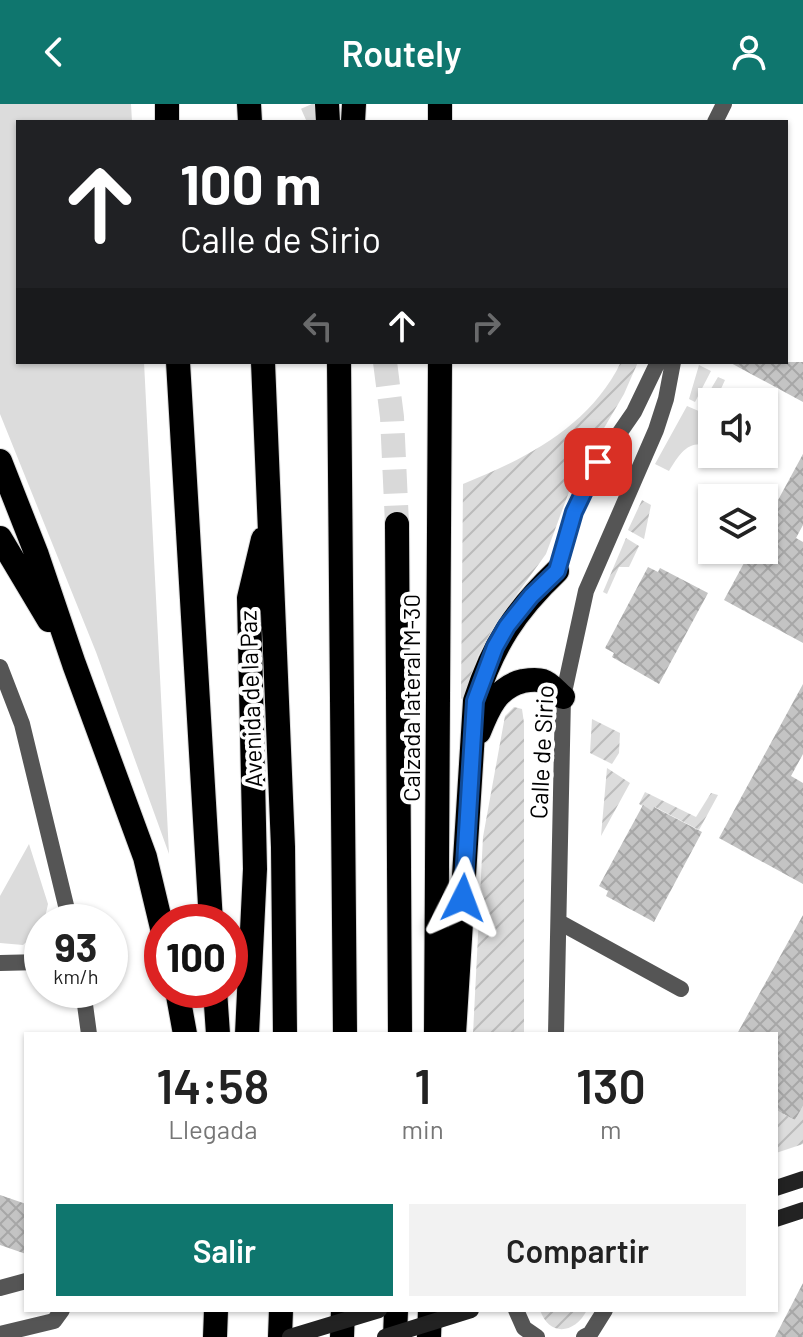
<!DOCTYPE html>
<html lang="es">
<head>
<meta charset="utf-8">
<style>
	:root { --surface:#fff; --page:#f2f2f2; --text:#222; --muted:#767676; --accent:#0f766e }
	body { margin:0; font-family:Barlow,sans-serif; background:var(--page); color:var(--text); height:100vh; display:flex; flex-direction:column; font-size:30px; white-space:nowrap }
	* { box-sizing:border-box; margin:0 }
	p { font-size:26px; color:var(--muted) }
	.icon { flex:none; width:44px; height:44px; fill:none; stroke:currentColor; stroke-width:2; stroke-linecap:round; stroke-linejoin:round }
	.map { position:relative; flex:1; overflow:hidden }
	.details { position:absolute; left:24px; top:928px; width:754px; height:280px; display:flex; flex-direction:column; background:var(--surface); border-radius:0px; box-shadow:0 2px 6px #0004 }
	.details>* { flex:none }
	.hud { position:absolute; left:16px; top:16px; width:772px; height:244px; border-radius:0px; box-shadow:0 2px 6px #0004; background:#202124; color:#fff; overflow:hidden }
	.controls { position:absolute; left:698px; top:284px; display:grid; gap:16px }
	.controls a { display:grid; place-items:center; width:80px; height:80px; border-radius:0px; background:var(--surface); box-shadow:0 2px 6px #0004; font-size:40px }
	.speed { position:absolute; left:24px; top:800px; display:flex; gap:16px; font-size:40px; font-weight:700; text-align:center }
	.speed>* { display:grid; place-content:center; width:104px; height:104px; border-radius:50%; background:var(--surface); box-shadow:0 2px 6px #0004; line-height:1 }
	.speed small { font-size:20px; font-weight:400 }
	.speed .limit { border:12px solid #d22; background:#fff; color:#111 }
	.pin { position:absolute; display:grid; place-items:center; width:68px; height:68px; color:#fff; margin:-34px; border-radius:16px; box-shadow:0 4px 12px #0006 }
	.me { position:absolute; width:88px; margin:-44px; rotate:3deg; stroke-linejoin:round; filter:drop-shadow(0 0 6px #0008) }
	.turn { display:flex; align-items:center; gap:28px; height:168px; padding:0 32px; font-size:36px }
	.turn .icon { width:104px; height:104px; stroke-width:2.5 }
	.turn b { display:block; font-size:56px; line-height:68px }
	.lanes { display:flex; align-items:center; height:76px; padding:0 32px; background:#0003; justify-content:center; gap:40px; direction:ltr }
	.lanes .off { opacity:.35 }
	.eta { display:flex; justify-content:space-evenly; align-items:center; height:136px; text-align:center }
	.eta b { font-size:48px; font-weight:600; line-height:56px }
	.action { display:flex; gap:16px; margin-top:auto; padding:16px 32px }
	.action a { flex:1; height:92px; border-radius:0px; background:var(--accent); color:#fff; font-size:32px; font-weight:600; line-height:92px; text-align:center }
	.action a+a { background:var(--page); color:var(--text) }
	header { display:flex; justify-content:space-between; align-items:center; height:104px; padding:0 32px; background:var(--accent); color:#fff; font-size:36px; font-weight:600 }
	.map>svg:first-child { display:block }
	.park { fill:#dcdcdc }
	.garden { fill:url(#garden-furrows) }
	.building { fill:url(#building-cross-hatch) }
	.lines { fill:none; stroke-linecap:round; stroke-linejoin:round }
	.motorway-tunnel { stroke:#d9d9d9; stroke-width:24; stroke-dasharray:24 12; stroke-linecap:butt }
	.motorway-casing { stroke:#dbdbdb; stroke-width:26 }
	.minor { stroke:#555; stroke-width:16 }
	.secondary { stroke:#222; stroke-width:16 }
	.motorway { stroke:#000; stroke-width:24 }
	.secondary-bridge { stroke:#222; stroke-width:16 }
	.route-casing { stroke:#114b97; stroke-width:20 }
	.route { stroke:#1a73e8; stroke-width:14 }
	.labels { text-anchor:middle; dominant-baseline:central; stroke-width:8; stroke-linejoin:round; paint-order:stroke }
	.street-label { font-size:24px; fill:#000; stroke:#fff }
</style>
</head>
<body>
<header><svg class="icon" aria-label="back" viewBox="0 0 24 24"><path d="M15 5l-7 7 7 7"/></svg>Routely<svg class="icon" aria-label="person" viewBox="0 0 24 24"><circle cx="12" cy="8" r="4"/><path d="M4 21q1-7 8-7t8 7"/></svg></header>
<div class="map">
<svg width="803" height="1233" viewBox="0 0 803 1233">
	<defs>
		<pattern id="garden-furrows" width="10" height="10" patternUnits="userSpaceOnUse" patternTransform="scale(2)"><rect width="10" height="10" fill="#dcdcdc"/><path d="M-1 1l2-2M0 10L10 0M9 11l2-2" fill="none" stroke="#bbb"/></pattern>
		<pattern id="building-cross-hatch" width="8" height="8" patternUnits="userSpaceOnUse" patternTransform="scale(2)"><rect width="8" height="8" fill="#c4c4c4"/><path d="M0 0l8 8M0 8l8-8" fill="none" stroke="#a7a7a7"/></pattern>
	</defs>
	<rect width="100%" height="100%" fill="#fff"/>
	<path class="park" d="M0,0H131L132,18H18V258H144L169,750L96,548L0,310Z
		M699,261L711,267L695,298L689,295Z
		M718,273L725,276L715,298H712L711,305L702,300Z
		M687,302L708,311L703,321L712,326V343C689,334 680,349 669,367L655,360Z
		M29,740L48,800L44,818H42V824L23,841L0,839V792Z"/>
	<path class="garden" d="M621,258H638L624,290L573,377L546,450L496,519L478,552L465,593L461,595L463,380C526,355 590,322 621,258Z
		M642,396L651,401L644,435L628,426Z
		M626,434L639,442L629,463H619L607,490L603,488Z
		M514,603L522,605L524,619V930H473L483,733L505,612Z
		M592,615L620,629L619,649L612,660L590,649Z
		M607,664L630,679L601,732Z
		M645,688L696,713L711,689L718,691L699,726L655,703L652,707L639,700Z
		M803,1002V1040L776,1049V1006L795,1016Z
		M540,1206H587C575,1230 549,1233 540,1206Z"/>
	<path class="building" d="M729,258H803V298Z
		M803,350V421L796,434L803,438V539L724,496L751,446H764V422Z
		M648,463L658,468L660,464L708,489L659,580L612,553L614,549L605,544Z
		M803,580V650L791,672L803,679V780L719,734Z
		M643,701L652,707L654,703L702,728L654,818L606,792L608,787L599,782Z
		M803,811V1002L795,1016L776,1006V930H737Z
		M0,1091L26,1100V1150L0,1141Z
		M803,1179V1233H775Z"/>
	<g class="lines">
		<path class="motorway-tunnel" d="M312,0L320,18
			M385,258L392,313L397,420"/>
		<defs>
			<path id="motorway" d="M167,0V18
				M249,0L250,18
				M327,0L328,18
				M353,18L354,0
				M440,18V0
				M178,258L211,818
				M263,258L283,743L285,930
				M339,258L345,930
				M0,357L37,451L74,560L145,753L162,824
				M397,420L400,930
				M0,434L49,516
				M479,628C488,605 497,583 523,577C529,576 537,575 543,577C550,579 557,588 563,593
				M177,886L185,930
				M215,886L218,930
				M247,930L255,765L249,494L263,435
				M436,930L440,258
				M454,930L475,597C493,541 515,507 557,467
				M215,1233L216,1206
				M280,1233L281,1206
				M342,1233L343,1206
				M395,1233L396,1206
				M429,1233L430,1206"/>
		</defs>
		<use href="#motorway" class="motorway-casing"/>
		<path class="minor" d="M715,18L724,0
			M557,467L574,408L589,373L634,308L658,258
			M0,563L22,620L70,818
			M559,818L681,885
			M0,859L42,858
			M83,886L89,930
			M556,930L563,593L586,487L656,326L666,295L673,258
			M0,1184L26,1177
			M516,1206L524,1224L537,1233
			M0,1230L54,1217L62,1206
			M584,1233L590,1230L605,1206"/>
		<path class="secondary" d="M776,1084L803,1075
			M776,1115L803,1106"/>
		<use href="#motorway" class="motorway"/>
		<path class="secondary-bridge" d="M290,1233L379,1206
			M385,1233L471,1206"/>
	</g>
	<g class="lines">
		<defs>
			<path id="route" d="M463,794L475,597L495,543L507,522L531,492L557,467L574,408L598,358"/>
		</defs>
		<use href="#route" class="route-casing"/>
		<use href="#route" class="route"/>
	</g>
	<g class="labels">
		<g class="street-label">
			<text transform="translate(410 594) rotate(-90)">Calzada lateral M-30</text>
			<text transform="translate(250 595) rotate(-92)">Avenida de la Paz</text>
			<text transform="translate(541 648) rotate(-87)">Calle de Sirio</text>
		</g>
	</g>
</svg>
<div class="controls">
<a><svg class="icon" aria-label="sound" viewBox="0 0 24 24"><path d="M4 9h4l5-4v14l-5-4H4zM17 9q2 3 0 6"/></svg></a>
<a><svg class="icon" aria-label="layers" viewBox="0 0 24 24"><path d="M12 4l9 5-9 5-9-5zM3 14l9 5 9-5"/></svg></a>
</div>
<div class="speed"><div>93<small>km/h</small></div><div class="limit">100</div></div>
<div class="pin" style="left:598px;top:358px;background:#d93025"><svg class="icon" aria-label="arrive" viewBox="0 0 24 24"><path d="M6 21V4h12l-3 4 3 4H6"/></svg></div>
<svg class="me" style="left:463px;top:794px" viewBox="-20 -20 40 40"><path d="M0-17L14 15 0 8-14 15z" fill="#1a73e8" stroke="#fff" stroke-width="4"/></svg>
<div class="hud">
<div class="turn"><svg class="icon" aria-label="ahead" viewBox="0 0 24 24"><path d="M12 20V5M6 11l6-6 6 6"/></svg><div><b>100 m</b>Calle de Sirio</div></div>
<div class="lanes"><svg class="icon off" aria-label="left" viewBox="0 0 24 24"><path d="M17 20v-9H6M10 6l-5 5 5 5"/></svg><svg class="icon" aria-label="ahead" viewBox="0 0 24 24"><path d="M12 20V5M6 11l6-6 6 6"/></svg><svg class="icon off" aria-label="right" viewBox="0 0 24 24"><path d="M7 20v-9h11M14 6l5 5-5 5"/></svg></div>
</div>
<section class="details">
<div class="eta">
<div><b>14:58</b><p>Llegada</p></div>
<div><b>1</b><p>min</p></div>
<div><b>130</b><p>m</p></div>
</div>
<div class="action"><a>Salir</a><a>Compartir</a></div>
</section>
</div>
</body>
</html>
